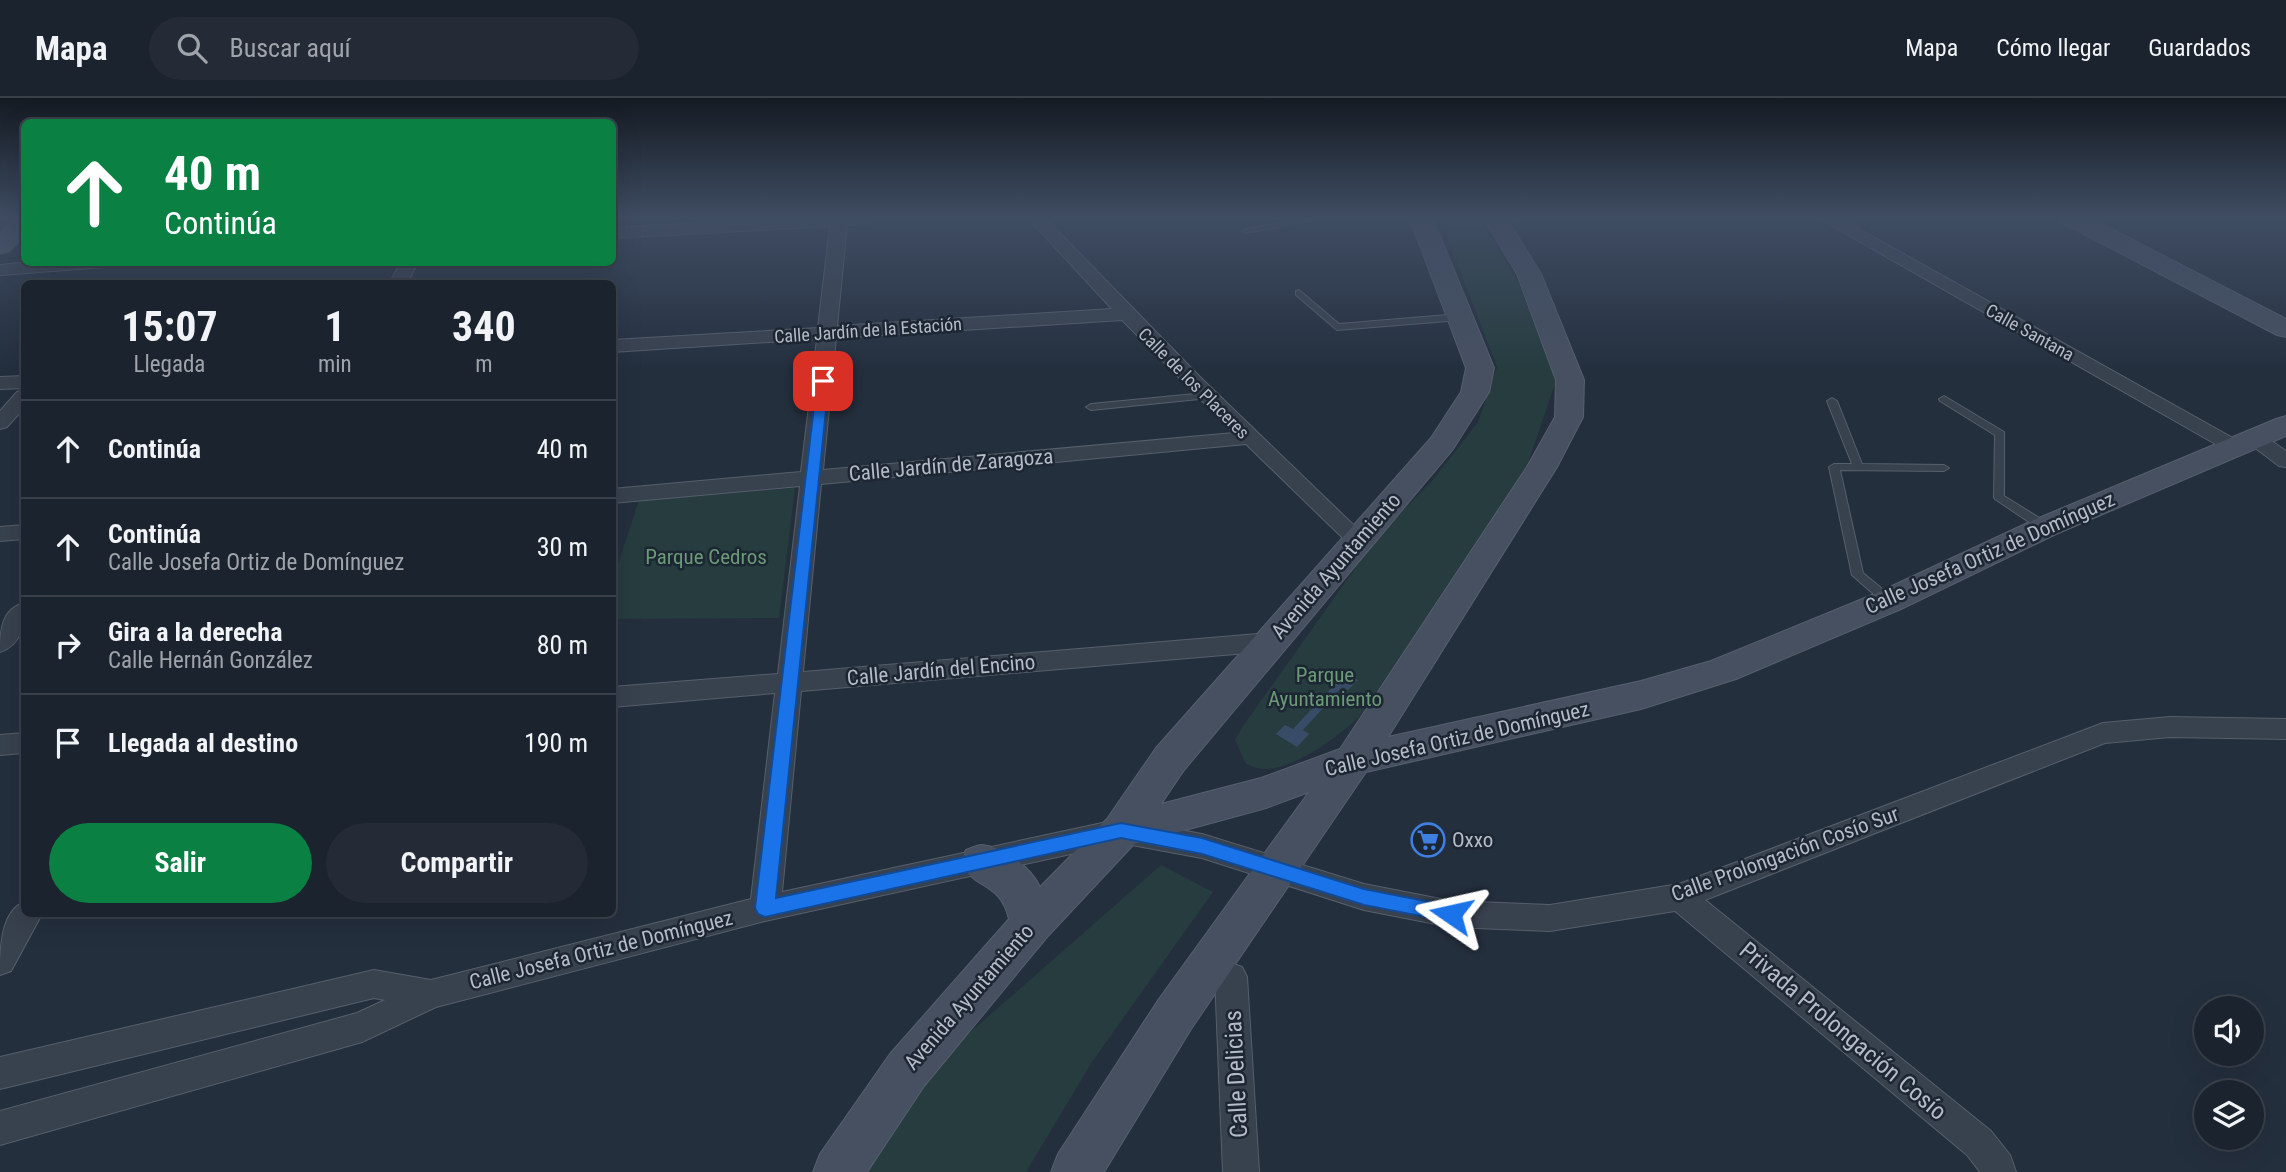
<!DOCTYPE html>
<html lang="es">
<head>
<meta charset="utf-8">
<style>
	:root { --surface:#1b232e; --page:#242b36; --text:#f1f3f6; --muted:#a0a4aa; --line:#39404a; --accent:#0b8043 }
	body { margin:0; font-family:"Roboto Condensed",sans-serif; background:var(--page); color:var(--text); height:100vh; display:flex; flex-direction:column; font-size:26px; white-space:nowrap }
	* { box-sizing:border-box; margin:0 }
	p { font-size:23px; color:var(--muted) }
	.icon { flex:none; width:38px; height:38px; fill:none; stroke:currentColor; stroke-width:2; stroke-linecap:round; stroke-linejoin:round }
	.map { position:relative; flex:1; overflow:hidden }
	.sheet { position:absolute; left:21px; top:182px; width:595px; height:637px; display:flex; flex-direction:column; background:var(--surface); border-radius:10px; box-shadow:0 7px 28px #0002,0 0 0 2px var(--line) }
	.sheet>* { flex:none }
	.guide { position:absolute; left:21px; top:21px; width:595px; height:147px; border-radius:10px; box-shadow:0 7px 28px #0002,0 0 0 2px var(--line); background:#0b8043; color:#fff; overflow:hidden }
	.controls { position:absolute; left:2194px; top:898px; display:grid; gap:14px }
	.controls a { display:grid; place-items:center; width:70px; height:70px; border-radius:50%; background:var(--surface); box-shadow:0 7px 28px #0002,0 0 0 2px var(--line); font-size:35px }
	.pin { position:absolute; display:grid; place-items:center; width:60px; height:60px; color:#fff; margin:-30px; border-radius:14px; box-shadow:0 4px 10px #0006 }
	.me { position:absolute; width:77px; margin:-38px; rotate:281deg; stroke-linejoin:round; filter:drop-shadow(0 0 5px #0008) }
	.turn { display:flex; align-items:center; gap:24px; height:147px; padding:0 28px; font-size:32px }
	.turn .icon { width:91px; height:91px; stroke-width:2.5 }
	.turn b { display:block; font-size:49px; line-height:60px }
	.eta { display:flex; justify-content:space-evenly; align-items:center; height:119px; text-align:center }
	.eta b { font-size:42px; font-weight:700; line-height:49px }
	.action { display:flex; gap:14px; margin-top:auto; padding:14px 28px }
	.action a { flex:1; height:80px; border-radius:42px; background:var(--accent); color:#fff; font-size:28px; font-weight:700; line-height:80px; text-align:center }
	.action a+a { background:var(--page); color:var(--text) }
	ul { padding:0; list-style:none }
	li { display:flex; align-items:center; gap:21px; height:98px; padding:0 28px; border-top:2px solid var(--line) }
	li div { flex:1 }
	li b { display:block; font-size:26px }
	li em { font-style:normal }
	header { display:flex; align-items:center; gap:42px; box-sizing:border-box; height:98px; padding:0 35px; background:var(--surface); border-bottom:2px solid var(--line) }
	header strong { font-size:33px }
	nav { display:flex; gap:38px; margin-inline-start:auto; font-size:24px }
	.search { width:490px; height:63px; background:var(--page); display:flex; align-items:center; gap:18px; box-sizing:border-box; padding:0 24px; border-radius:38px; color:var(--muted); font-size:26px }
	.map>svg:first-child { display:block }
	.green { fill:#263c3f }
	.water { fill:#394c67 }
	.lines { fill:none; stroke-linecap:round; stroke-linejoin:round }
	.service-casing { stroke:#565f6c; stroke-width:2 }
	.minor-casing { stroke:#565f6c; stroke-width:2 }
	.secondary-casing { stroke:#565f6c; stroke-width:2 }
	.primary-casing { stroke:#414a57; stroke-width:2 }
	.service { fill:#38414e; fill-rule:evenodd }
	.minor { fill:#38414e; fill-rule:evenodd }
	.secondary { fill:#465061; fill-rule:evenodd }
	.primary { fill:#56606e; fill-rule:evenodd }
	.route { fill:#1a73e8; stroke:#114b97; stroke-width:2 }
	.labels { text-anchor:middle; dominant-baseline:central; stroke-width:5; stroke-linejoin:round; paint-order:stroke }
	.far-street-label { font-size:18px; fill:#b4bcc9; stroke:#1d2633 }
	.street-label { font-size:21px; fill:#b4bcc9; stroke:#1d2633 }
	.park-label { font-size:21px; fill:#6b9a76; stroke:#1d2633 }
	.poi-label { font-size:21px; fill:#b4bcc9; stroke:#1d2633; text-anchor:start }
	.near-street-label { font-size:24px; fill:#b4bcc9; stroke:#1d2633 }
</style>
</head>
<body>
<header>
<strong>Mapa</strong>
<div class="search"><svg class="icon" aria-label="search" viewBox="0 0 24 24"><circle cx="10" cy="10" r="6"/><path d="M15 15l6 6"/></svg>Buscar aquí</div>
<nav><a>Mapa</a><a>Cómo llegar</a><a>Guardados</a></nav>
</header>
<div class="map">
<svg width="2286" height="1074" viewBox="0 0 2286 1074">
	<rect width="100%" height="100%" fill="#242f3e"/>
	<path class="green" d="M1440,121H1480L1519,186L1556,283L1527,368L1360,618C1339,638 1293,673 1262,671C1257,671 1251,667 1246,666L1235,642L1241,631L1378,438L1432,383L1478,324L1497,269Z
		M795,390L779,520L613,521V481L639,402Z
		M1161,767L1213,794L1092,964L1026,1074H850L950,952Z"/>
	<path class="water" d="M1339,571L1358,582L1348,592L1342,589L1303,632L1309,636L1297,649L1276,636L1285,627L1293,631L1336,585L1329,581Z"/>
	<g class="lines">
		<defs>
			<path id="service" d="M1302,121H1323L1246,135L1242,133L1246,131Z
				M1508,121H1524L1498,128L1494,126Z
				M1299,192L1339,226L1460,216L1465,219L1460,222L1337,232L1296,197V193Z
				M1206,295L1211,298L1209,300L1091,312L1086,309L1091,306Z
				M1944,298L2004,334V398L2049,426L2051,429L2049,432H2041L1995,401L1994,399L1995,337L1940,303L1939,301Z
				M1832,300L1837,303L1862,366L1944,367L1949,370L1944,373L1840,372L1863,475L1893,500L1895,503L1893,506H1885L1852,477L1829,369L1834,366H1852L1827,303Z"/>
			<path id="minor" d="M772,121H876L868,126L847,127L837,228L1112,211L1029,121H1046L1201,280L1368,441L1365,446L1357,448L1349,446L1246,346L821,386L803,574L1270,535L1279,538L1282,544L1279,550L1270,553L801,593L782,794L1121,721L1202,736L1364,786L1451,803L1550,807L1679,786L2103,625L2170,619L2286,621V641L2170,639L2105,645L1705,802L1991,1033L2010,1057L2016,1074H1980L1967,1057L1675,813L1550,833L1451,829L1364,812L1202,760L1121,745L765,823L436,909L362,944L0,1047V1013L357,915L385,902L374,900L0,991V959L374,872L431,882L751,801L775,595L612,609V589L778,576L800,388L612,405V391L801,374L817,241L612,254V242L818,230L830,128L612,140V130ZM1122,222L1234,335L823,372L836,240Z
				M1820,121H1841L2240,344L2243,348L2240,352H2226Z
				M31,164H113L105,169L0,177V167Z
				M401,164H418L407,186H389Z
				M24,278V290L0,291V279Z
				M24,292V310L7,329L0,331V313L17,294Z
				M2253,333L2260,335L2286,353V369L2279,368L2246,343L2243,339L2246,335Z
				M24,427V441L0,443V429Z
				M24,505C26,524 22,547 0,554C0,534 1,511 24,505Z
				M24,635V655L0,657V637Z
				M24,804V816H42L11,873L0,877C0,853 0,814 24,804Z
				M1231,865L1242,869L1247,879L1259,1074H1223L1215,879L1220,869Z"/>
			<path id="secondary" d="M1410,121H1433L1494,270L1489,294L1453,351L1184,672L1161,706L1261,680L1340,651L1527,369L1555,319L1556,282L1517,176L1484,121H1507L1541,176L1584,282L1583,319L1557,369L1388,639L1641,583L1711,563L1877,495L2034,422L2276,321L2286,318V338L2056,436L1901,511L1736,581L1641,611L1366,674L1191,931L1104,1074H1051L1058,1056L1159,901L1309,694L1266,710L1134,746L1047,839L924,988L867,1074H813L820,1056L890,956L1009,821C1000,783 974,792 960,764L966,752C971,750 978,747 982,747C1005,749 1031,770 1040,789L1107,721L1156,650L1431,340L1461,294L1466,270Z
				M2062,121H2092L2286,221V239L2277,237L2065,126Z"/>
			<path id="primary" d="M14,121H24V139L9,154L0,156V134Z"/>
		</defs>
		<use href="#service" class="service-casing"/>
		<use href="#minor" class="minor-casing"/>
		<use href="#secondary" class="secondary-casing"/>
		<use href="#primary" class="primary-casing"/>
		<use href="#service" class="service"/>
		<use href="#minor" class="minor"/>
		<use href="#secondary" class="secondary"/>
		<use href="#primary" class="primary"/>
	</g>
	<linearGradient id="sky" x2="0" y2="1"><stop stop-color="#141a22"/><stop offset="0.44" stop-color="#3f4d63"/><stop offset="1" stop-color="#3f4d63" stop-opacity="0"/></linearGradient>
	<rect width="2286" height="272" fill="url(#sky)"/>
	<path class="route" d="M823,279L829,283L776,800L1121,725L1202,740L1364,791L1451,808L1457,810L1460,816L1457,822L1451,824L1364,807L1202,756L1121,740L765,819L758,816L755,810L817,283Z"/>
	<defs>
		<symbol id="supermarket-ring" viewBox="-11 -11 22 22"><circle r="9.5" fill="#1d2633" stroke="#3f7fe0" stroke-width="1.5"/><path d="M-6-5.5h2.5l.6 2H6L4.5 2H-2.5L-4.4-4H-6ZM-1.5 3.2a1.3 1.3 0 1 0 .1 0ZM3 3.2a1.3 1.3 0 1 0 .1 0Z" fill="#3f7fe0"/></symbol>
	</defs>
	<g fill-rule="evenodd">
		<use href="#supermarket-ring" x="1409" y="723" width="38" height="38"/>
	</g>
	<g class="labels">
		<g class="far-street-label">
			<text transform="translate(868 232) rotate(-4)">Calle Jardín de la Estación</text>
			<text transform="translate(2030 234) rotate(29)">Calle Santana</text>
			<text transform="translate(1194 285) rotate(45)">Calle de los Placeres</text>
		</g>
		<g class="street-label">
			<text transform="translate(951 367) rotate(-5)">Calle Jardín de Zaragoza</text>
			<text transform="translate(1990 455) rotate(-24)">Calle Josefa Ortiz de Domínguez</text>
			<text transform="translate(1336 468) rotate(-49)">Avenida Ayuntamiento</text>
			<text transform="translate(941 572) rotate(-5)">Calle Jardín del Encino</text>
			<text transform="translate(1457 641) rotate(-13)">Calle Josefa Ortiz de Domínguez</text>
			<text transform="translate(1785 756) rotate(-20)">Calle Prolongación Cosío Sur</text>
			<text transform="translate(601 852) rotate(-14)">Calle Josefa Ortiz de Domínguez</text>
			<text transform="translate(969 899) rotate(-49)">Avenida Ayuntamiento</text>
		</g>
		<g class="park-label">
			<text x="706" y="459">Parque Cedros</text>
			<text x="1325" y="577">Parque<tspan x="1325" dy="24">Ayuntamiento</tspan></text>
		</g>
		<g class="poi-label">
			<text x="1452" y="742">Oxxo</text>
		</g>
		<g class="near-street-label">
			<text transform="translate(1843 933) rotate(40)">Privada Prolongación Cosío</text>
			<text transform="translate(1236 976) rotate(-93)">Calle Delicias</text>
		</g>
	</g>
</svg>
<div class="controls">
<a><svg class="icon" aria-label="sound" viewBox="0 0 24 24"><path d="M4 9h4l5-4v14l-5-4H4zM17 9q2 3 0 6"/></svg></a>
<a><svg class="icon" aria-label="layers" viewBox="0 0 24 24"><path d="M12 4l9 5-9 5-9-5zM3 14l9 5 9-5"/></svg></a>
</div>
<div class="pin" style="left:823px;top:283px;background:#d93025"><svg class="icon" aria-label="arrive" viewBox="0 0 24 24"><path d="M6 21V4h12l-3 4 3 4H6"/></svg></div>
<svg class="me" style="left:1451px;top:816px" viewBox="-20 -20 40 40"><path d="M0-17L14 15 0 8-14 15z" fill="#1a73e8" stroke="#fff" stroke-width="4"/></svg>
<div class="guide">
<div class="turn"><svg class="icon" aria-label="ahead" viewBox="0 0 24 24"><path d="M12 20V5M6 11l6-6 6 6"/></svg><div><b>40 m</b>Continúa</div></div>
</div>
<section class="sheet">
<div class="eta">
<div><b>15:07</b><p>Llegada</p></div>
<div><b>1</b><p>min</p></div>
<div><b>340</b><p>m</p></div>
</div>
<ul>
<li><svg class="icon" aria-label="ahead" viewBox="0 0 24 24"><path d="M12 20V5M6 11l6-6 6 6"/></svg><div><b>Continúa</b></div><em>40 m</em></li>
<li><svg class="icon" aria-label="ahead" viewBox="0 0 24 24"><path d="M12 20V5M6 11l6-6 6 6"/></svg><div><b>Continúa</b><p>Calle Josefa Ortiz de Domínguez</p></div><em>30 m</em></li>
<li><svg class="icon" aria-label="right" viewBox="0 0 24 24"><path d="M7 20v-9h11M14 6l5 5-5 5"/></svg><div><b>Gira a la derecha</b><p>Calle Hernán González</p></div><em>80 m</em></li>
<li><svg class="icon" aria-label="arrive" viewBox="0 0 24 24"><path d="M6 21V4h12l-3 4 3 4H6"/></svg><div><b>Llegada al destino</b></div><em>190 m</em></li>
</ul>
<div class="action"><a>Salir</a><a>Compartir</a></div>
</section>
</div>
</body>
</html>
